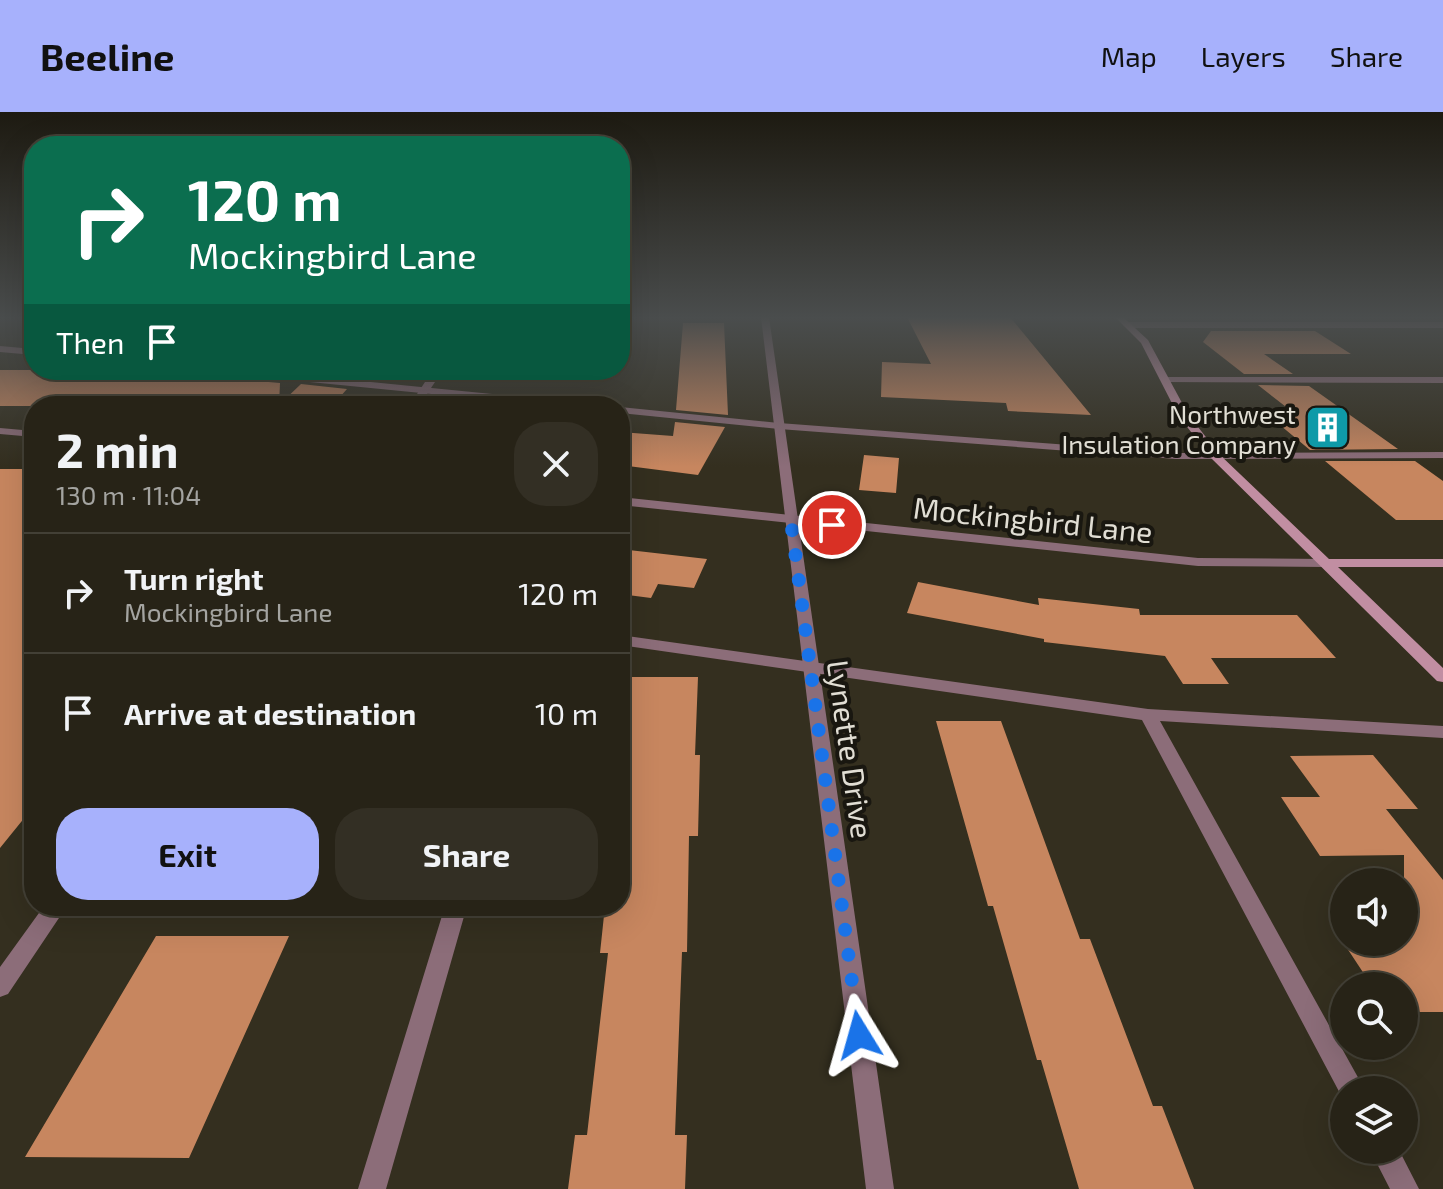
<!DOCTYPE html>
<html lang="en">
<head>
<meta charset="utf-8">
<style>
	:root { --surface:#272317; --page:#332f24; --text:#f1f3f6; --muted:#a4a4a1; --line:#434036; --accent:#a7b1fc }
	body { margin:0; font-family:"Exo 2",sans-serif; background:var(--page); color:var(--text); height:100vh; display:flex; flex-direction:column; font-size:30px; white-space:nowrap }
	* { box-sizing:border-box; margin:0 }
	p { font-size:26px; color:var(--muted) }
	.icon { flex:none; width:44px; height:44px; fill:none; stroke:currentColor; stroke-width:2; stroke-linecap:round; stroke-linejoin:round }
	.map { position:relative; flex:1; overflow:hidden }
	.sheet { position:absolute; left:24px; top:284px; width:606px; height:520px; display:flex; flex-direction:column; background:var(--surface); border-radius:32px; box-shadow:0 8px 32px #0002,0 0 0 2px var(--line) }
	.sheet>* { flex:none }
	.top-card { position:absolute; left:24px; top:24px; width:606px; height:244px; border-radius:32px; box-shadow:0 8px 32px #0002,0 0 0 2px var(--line); background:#0b6e4f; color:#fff; overflow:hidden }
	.tools { position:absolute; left:1330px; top:756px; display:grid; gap:16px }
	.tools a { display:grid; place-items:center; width:88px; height:88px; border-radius:50%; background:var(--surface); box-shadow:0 8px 32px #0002,0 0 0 2px var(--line); font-size:40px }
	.pin { position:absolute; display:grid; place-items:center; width:68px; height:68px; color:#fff; margin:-34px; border:4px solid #fff; border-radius:50%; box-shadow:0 2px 8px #0007 }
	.me { position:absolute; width:88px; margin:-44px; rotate:352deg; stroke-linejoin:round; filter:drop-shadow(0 0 6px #0008) }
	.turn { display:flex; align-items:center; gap:28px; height:168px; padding:0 32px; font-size:36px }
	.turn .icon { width:104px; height:104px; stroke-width:2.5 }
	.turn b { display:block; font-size:56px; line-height:68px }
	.then { display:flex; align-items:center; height:76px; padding:0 32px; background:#0003; gap:16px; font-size:30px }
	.round { display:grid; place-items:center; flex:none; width:84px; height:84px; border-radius:32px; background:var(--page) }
	.headline { display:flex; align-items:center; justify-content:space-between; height:136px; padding:0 32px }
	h1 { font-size:48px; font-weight:700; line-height:60px }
	.action { display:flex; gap:16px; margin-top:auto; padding:16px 32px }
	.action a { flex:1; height:92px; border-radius:32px; background:var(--accent); color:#111; font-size:32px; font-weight:700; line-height:92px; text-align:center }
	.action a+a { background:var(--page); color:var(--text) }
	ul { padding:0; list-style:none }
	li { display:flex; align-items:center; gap:24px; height:120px; padding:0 32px; border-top:2px solid var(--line) }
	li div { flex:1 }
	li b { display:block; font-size:30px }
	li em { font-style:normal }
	header { display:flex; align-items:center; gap:48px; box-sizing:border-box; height:112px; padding:0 40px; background:var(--accent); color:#111 }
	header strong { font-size:38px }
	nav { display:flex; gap:44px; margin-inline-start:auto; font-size:28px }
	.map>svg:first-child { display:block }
	.building { fill:#c7865f }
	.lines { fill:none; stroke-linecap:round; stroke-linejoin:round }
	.service { fill:#8c6d79; fill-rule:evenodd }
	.minor { fill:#8c6d79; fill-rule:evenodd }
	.tertiary { fill:#8c6d79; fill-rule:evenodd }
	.secondary { fill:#c18ea2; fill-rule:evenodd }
	.route { stroke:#1a73e8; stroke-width:14; stroke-dasharray:0 25.2 }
	.labels { text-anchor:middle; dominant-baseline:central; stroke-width:8; stroke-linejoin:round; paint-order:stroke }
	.far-poi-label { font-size:26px; fill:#e1ded4; stroke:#191710; text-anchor:end }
	.street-label { font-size:30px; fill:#e1ded4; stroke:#191710 }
</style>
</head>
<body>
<header>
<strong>Beeline</strong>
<nav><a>Map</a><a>Layers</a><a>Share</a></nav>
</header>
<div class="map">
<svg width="1443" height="1077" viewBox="0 0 1443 1077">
	<rect width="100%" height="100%" fill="#342f1f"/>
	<path class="building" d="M907,205H1010L1091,303L1008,299L1006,291L881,285L882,250L931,252Z
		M683,211H724L728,303L676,298Z
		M1211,219H1315L1351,242H1264L1293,262H1244L1203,230Z
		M0,258H131L280,271L279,293L301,272L347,277L332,294H0Z
		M1258,273L1309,274L1398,337L1310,338L1262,298H1290Z
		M675,310L725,315L698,363L620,353V320L673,324Z
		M864,343L899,346L896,381L859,378Z
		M1325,349H1415L1443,369V408H1396Z
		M0,357H34V694L0,736Z
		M620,437L707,447L694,476L658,472L651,486L620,482Z
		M918,470L1039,493L1038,486L1139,497L1140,503H1297L1336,546H1211L1229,572H1183L1165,544L1044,530V527L907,501Z
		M620,565H698L695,643H700L698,724H689L687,840H682L675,1023H687L685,1077H568L575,1023H587L608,841H600L605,794H620V704L629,632H620Z
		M936,609H1001L1080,827H1090L1153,994H1162L1194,1077H1079L1041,948H1037L993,794H988Z
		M1373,643L1418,697H1386L1443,768V900H1404V874H1372L1343,830H1404V743L1320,744L1281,685H1320L1290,644Z
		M156,824H289L189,1046L25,1045Z"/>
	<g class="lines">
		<path class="service" d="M1443,210V216H1127L1123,213L1127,210Z
			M0,234L34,237V243L0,240Z
			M214,258H248L584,291L589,294H553L219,261Z
			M620,295L779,311L1176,341L1443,340V346L1176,347L779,317L620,301Z
			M620,523L1148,597L1443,614V626L1160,609L1365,978H1344L1343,987L1142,608L620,533Z
			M445,794H467L386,1077H358Z
			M1370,1038H1399L1419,1077H1390Z"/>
		<path class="minor" d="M761,205H769L894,1077H866Z
			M433,258H443L419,294H409Z
			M1166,265H1443V271L1163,270L1161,268Z
			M44,794H67L8,882L0,885V855Z"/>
		<path class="tertiary" d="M0,316L34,319V325L0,322Z
			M620,385L1198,446L1326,447L1333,451L1326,455L1198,454L620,393Z"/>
		<path class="secondary" d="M1115,205H1123L1148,228L1188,302L1219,342L1329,447H1443V455H1338L1443,556V570L1437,569L1211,346L1178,303L1141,231Z"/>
	</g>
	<linearGradient id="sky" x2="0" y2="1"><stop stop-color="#1d1a11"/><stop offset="0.58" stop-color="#4a4d4d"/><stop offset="1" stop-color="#4a4d4d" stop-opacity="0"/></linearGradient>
	<rect width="1443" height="355" fill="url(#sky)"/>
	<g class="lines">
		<path class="route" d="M832,413L791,409L859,923"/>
	</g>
	<defs>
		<symbol id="building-square" viewBox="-11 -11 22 22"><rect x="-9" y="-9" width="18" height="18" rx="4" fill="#0f9aa8" stroke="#191710"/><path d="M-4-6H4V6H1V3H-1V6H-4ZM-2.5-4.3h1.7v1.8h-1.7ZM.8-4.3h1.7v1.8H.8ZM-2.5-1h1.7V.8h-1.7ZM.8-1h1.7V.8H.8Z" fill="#fff"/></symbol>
	</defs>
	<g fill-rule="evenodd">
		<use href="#building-square" x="1302" y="290" width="51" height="51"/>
	</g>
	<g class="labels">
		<g class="far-poi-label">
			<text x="1296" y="301">Northwest<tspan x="1296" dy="30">Insulation Company</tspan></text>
		</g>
		<g class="street-label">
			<text transform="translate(1033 407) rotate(6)">Mockingbird Lane</text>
			<text transform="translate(851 637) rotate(82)">Lynette Drive</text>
		</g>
	</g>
</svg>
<div class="tools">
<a><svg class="icon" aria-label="sound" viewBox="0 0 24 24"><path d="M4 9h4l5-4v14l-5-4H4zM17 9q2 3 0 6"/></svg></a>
<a><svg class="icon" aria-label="search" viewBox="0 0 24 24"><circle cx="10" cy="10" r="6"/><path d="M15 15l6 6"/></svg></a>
<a><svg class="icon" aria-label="layers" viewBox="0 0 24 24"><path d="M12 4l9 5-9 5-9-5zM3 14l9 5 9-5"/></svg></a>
</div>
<div class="pin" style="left:832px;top:413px;background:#d93025"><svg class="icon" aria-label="arrive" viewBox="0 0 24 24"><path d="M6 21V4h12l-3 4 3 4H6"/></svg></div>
<svg class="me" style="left:859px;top:923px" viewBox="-20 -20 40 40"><path d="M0-17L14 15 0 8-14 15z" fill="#1a73e8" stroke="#fff" stroke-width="4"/></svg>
<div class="top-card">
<div class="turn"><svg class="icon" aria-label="right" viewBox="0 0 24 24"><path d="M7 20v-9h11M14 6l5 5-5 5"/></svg><div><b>120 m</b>Mockingbird Lane</div></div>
<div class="then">Then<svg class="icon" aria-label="arrive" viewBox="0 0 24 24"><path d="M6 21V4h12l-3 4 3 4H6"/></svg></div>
</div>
<section class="sheet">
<div class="headline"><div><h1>2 min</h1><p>130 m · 11:04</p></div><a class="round"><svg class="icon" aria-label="close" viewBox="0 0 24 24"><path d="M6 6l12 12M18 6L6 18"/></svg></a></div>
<ul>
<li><svg class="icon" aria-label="right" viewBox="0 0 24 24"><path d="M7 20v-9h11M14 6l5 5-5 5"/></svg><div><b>Turn right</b><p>Mockingbird Lane</p></div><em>120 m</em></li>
<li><svg class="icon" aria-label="arrive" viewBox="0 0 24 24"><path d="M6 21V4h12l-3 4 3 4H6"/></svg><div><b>Arrive at destination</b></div><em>10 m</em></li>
</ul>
<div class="action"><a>Exit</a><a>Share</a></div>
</section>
</div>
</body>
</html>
